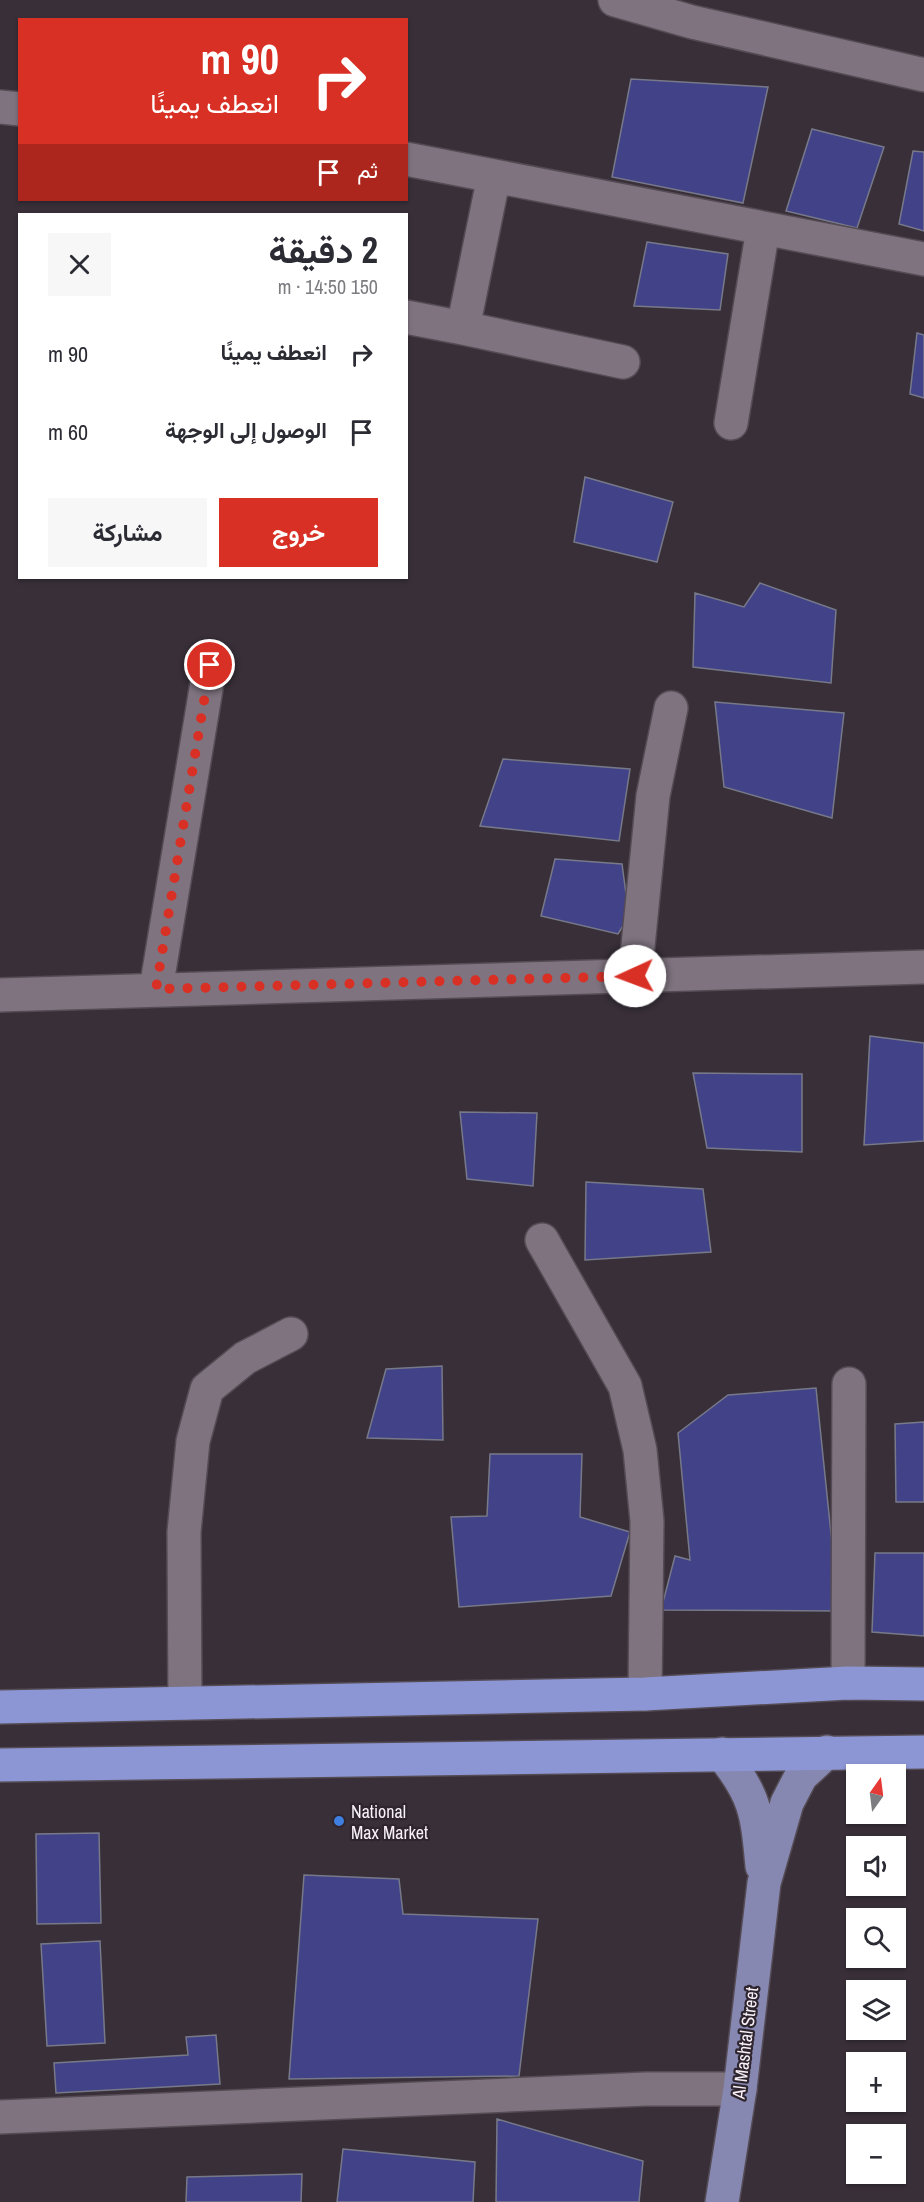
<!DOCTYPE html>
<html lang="ar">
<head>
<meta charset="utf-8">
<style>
	:root { --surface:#fff; --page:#f7f7f7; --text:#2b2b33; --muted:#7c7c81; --accent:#d93025 }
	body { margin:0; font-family:"Archivo Narrow",Vazirmatn,sans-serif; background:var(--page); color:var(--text); direction:rtl; height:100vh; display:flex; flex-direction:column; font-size:22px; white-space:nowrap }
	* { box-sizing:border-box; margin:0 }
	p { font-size:20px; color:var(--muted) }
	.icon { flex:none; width:33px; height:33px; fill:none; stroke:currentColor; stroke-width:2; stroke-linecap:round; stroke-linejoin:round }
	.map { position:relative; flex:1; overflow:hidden; direction:ltr }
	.drawer { position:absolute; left:18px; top:213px; width:390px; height:366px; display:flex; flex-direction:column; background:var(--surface); border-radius:0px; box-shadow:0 2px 4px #0004; direction:rtl }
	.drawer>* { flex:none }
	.guide { position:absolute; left:18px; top:18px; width:390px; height:183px; border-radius:0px; box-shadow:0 2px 4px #0004; direction:rtl; background:#d93025; color:#fff; overflow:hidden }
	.needle { width:39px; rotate:14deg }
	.controls { position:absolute; left:846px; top:1764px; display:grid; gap:12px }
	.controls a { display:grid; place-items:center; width:60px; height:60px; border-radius:0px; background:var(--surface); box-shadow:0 2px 4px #0004; font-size:30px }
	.pin { position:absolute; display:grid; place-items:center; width:51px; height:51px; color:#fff; margin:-26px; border:3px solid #fff; border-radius:50%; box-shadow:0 2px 6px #0007 }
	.me { position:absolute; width:66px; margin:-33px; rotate:268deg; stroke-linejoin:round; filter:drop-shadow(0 0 4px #0008) }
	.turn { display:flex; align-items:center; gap:21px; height:126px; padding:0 30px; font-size:27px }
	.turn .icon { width:78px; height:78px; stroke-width:2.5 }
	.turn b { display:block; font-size:42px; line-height:51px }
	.then { display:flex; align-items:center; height:57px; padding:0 30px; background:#0003; gap:12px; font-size:22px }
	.round { display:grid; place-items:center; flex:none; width:63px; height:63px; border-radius:0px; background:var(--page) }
	.overview { display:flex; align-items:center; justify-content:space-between; height:102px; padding:0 30px }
	h1 { font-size:36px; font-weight:700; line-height:45px }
	.action { display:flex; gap:12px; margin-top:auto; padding:12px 30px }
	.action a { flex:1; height:69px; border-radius:0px; background:var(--accent); color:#fff; font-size:24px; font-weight:700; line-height:69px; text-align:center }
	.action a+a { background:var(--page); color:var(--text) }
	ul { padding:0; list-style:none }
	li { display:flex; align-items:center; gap:18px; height:78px; padding:0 30px }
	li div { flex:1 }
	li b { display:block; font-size:22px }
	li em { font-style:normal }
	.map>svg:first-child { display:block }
	.building { fill:#424288; stroke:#777988; stroke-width:1.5 }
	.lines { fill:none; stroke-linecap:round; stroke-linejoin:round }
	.minor-casing { stroke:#544b54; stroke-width:36 }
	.major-casing { stroke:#544b54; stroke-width:36 }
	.highway-casing { stroke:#544b54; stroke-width:36 }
	.minor { stroke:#7e737f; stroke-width:33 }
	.major { stroke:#8688b2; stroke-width:33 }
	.highway { stroke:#8c96d4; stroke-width:33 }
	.route { stroke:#d93025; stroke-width:10; stroke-dasharray:0 18 }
	.shop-dot { fill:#3f7fe0; stroke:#2e252f; stroke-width:2 }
	.labels { text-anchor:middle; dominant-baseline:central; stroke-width:4.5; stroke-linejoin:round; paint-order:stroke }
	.poi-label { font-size:18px; fill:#f8f1f8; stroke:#2e252f; text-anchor:start }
	.street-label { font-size:18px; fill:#f8f1f8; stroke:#2e252f }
</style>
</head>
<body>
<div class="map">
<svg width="924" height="2202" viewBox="0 0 924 2202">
	<rect width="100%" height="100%" fill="#382f39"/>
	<path class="building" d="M631,79L768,87L743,203L612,177Z
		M812,129L884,147L857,228L786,211Z
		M913,151L924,152V231L899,224Z
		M647,242L728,254L720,310L634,306Z
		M917,333L924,335V398L910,394Z
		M585,477L673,502L657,562L574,542Z
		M760,583L836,610L831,683L693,667L695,593L744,607Z
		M715,702L844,713L832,818L724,787Z
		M503,759L630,769L619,841L480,826Z
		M555,859L622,864L629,916L618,934L541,916Z
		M870,1036L924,1043V1141L864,1145Z
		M693,1073L802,1074V1152L707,1148Z
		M460,1112L537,1113L533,1186L467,1179Z
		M586,1182L703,1189L711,1252L585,1260Z
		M442,1366L443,1440L367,1438L386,1369Z
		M816,1388L839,1611L661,1610L675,1556L690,1560L678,1433L728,1395Z
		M924,1422V1502H896L895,1424Z
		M490,1454H582L580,1517L630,1532L611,1596L459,1607L451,1517L487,1516Z
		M875,1553H924V1636L872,1632Z
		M99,1833L101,1923L37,1924L36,1834Z
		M304,1875L399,1879L403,1914L538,1919L519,2076L289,2079Z
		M100,1941L105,2043L47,2046L41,1944Z
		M216,2035L220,2084L56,2093L54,2063L188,2055L186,2037Z
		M497,2119L643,2161L639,2202H496Z
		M343,2149L475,2162L473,2202H337Z
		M302,2174L301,2202H186L187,2177Z"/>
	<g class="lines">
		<defs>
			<path id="minor" d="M615,0L692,22L924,75
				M0,107L20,109
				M406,159L924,259
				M494,176L463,328L623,362
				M406,317L463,328
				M731,423L763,229
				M635,976L653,796L671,708
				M156,989L210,665
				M0,995L924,967
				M542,1240L625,1386L640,1450L647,1521L645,1694
				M848,1683L849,1384
				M185,1703L184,1532L193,1441L207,1389L245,1358L291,1334
				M0,2117L646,2089H740"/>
			<path id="major" d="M722,1754C756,1796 757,1814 762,1866
				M722,2202L740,2089L764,1883L787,1803L801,1776L827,1752"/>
			<path id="highway" d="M0,1707L645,1694L848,1683L924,1684
				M0,1765L924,1752"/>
		</defs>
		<use href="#minor" class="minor-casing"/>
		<use href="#major" class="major-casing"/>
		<use href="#highway" class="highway-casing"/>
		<use href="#minor" class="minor"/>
		<use href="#major" class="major"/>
		<use href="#highway" class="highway"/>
	</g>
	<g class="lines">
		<path class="route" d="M210,665L156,989L635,976"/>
	</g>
	<circle class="shop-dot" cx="339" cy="1821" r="6"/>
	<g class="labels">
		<g class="poi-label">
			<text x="351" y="1811">National<tspan x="351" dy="21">Max Market</tspan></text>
		</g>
		<g class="street-label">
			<text transform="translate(745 2043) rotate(-83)">Al Mashtal Street</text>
		</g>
	</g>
</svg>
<div class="controls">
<a><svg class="needle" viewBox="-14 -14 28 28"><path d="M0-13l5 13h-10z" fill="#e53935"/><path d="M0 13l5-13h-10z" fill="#7c7c81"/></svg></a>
<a><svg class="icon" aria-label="sound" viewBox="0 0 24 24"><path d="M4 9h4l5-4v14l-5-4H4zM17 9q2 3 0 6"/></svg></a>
<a><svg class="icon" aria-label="search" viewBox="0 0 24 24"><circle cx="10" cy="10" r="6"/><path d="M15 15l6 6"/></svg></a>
<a><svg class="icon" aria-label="layers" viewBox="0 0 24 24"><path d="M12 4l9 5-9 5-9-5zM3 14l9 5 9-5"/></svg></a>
<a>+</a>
<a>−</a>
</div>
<div class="pin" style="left:210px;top:665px;background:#d93025"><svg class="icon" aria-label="arrive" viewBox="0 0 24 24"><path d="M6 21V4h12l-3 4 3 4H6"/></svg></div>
<svg class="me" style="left:635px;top:976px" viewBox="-20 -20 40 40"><circle r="19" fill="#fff"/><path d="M0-13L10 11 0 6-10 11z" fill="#d93025"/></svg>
<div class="guide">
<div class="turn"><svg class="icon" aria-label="right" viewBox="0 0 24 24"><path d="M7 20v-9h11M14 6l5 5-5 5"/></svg><div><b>90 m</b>انعطف يمينًا</div></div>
<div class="then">ثم<svg class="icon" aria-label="arrive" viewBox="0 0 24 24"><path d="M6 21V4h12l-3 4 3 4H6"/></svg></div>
</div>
<section class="drawer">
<div class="overview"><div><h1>2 دقيقة</h1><p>150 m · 14:50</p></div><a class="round"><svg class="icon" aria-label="close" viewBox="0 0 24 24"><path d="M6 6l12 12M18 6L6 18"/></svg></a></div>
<ul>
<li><svg class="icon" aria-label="right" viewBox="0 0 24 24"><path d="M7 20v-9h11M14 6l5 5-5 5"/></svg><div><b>انعطف يمينًا</b></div><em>90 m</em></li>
<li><svg class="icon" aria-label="arrive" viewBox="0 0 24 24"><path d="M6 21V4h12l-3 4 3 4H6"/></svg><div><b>الوصول إلى الوجهة</b></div><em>60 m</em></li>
</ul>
<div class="action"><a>خروج</a><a>مشاركة</a></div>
</section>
</div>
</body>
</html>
